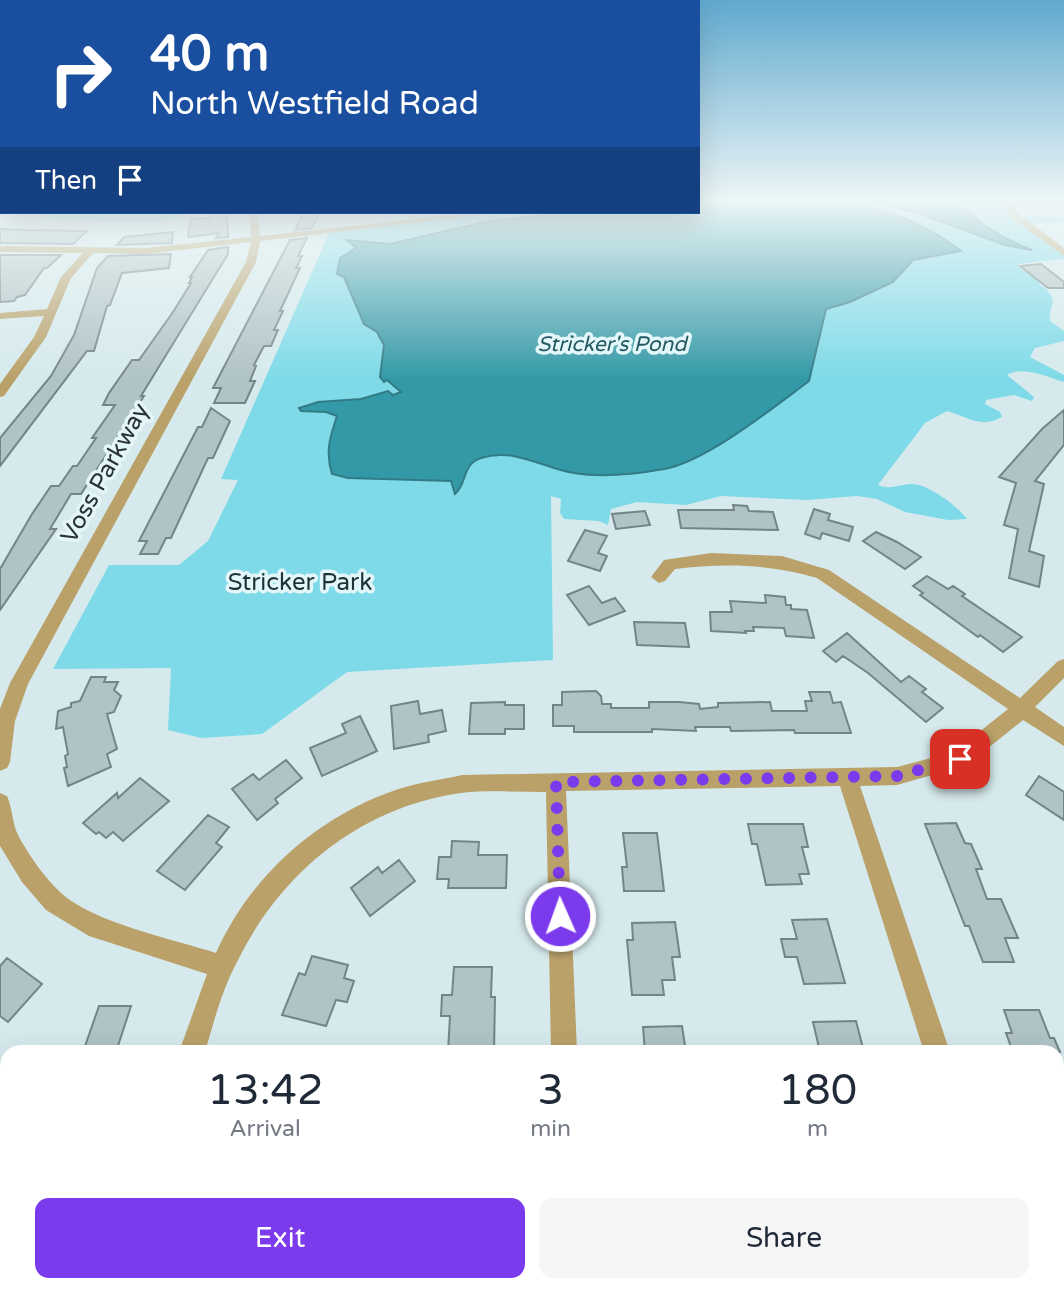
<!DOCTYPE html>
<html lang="en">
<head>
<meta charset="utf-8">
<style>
	:root { --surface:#fff; --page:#f6f6f7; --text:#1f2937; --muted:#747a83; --accent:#7c3aed }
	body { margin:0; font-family:"Varela Round",sans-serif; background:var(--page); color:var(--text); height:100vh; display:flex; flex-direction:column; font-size:26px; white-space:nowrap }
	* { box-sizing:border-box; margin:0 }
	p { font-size:23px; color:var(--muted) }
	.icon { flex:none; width:38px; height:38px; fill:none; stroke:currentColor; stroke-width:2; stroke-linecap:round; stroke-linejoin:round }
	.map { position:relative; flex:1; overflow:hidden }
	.details { position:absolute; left:0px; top:1045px; width:1064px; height:247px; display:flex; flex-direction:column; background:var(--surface); border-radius:21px 21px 0 0; box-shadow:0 7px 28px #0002 }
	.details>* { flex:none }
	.top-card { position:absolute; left:0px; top:0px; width:700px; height:214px; box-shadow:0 7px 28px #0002; background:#1a4fa0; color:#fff; overflow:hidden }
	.pin { position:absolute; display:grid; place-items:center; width:60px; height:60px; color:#fff; margin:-30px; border-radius:14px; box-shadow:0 4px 10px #0006 }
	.me { position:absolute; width:77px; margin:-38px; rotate:358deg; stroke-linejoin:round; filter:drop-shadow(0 0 5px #0008) }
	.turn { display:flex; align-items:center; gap:24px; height:147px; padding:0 35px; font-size:32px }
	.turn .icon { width:91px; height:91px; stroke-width:2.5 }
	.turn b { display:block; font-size:49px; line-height:60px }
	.then { display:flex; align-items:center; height:66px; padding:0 35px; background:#0003; gap:14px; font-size:26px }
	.eta { display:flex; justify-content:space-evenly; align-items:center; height:119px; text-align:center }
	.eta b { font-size:42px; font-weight:600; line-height:49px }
	.cta { display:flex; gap:14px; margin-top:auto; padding:14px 35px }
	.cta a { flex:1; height:80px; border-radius:14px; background:var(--accent); color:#fff; font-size:28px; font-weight:600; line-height:80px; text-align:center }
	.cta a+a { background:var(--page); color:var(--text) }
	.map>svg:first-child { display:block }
	.green { fill:#7edae8 }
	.water { fill:#3499a7; stroke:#327a85; stroke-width:2 }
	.building { fill:#b0c3c6; stroke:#738588; stroke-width:2 }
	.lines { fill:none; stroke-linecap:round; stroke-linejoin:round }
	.minor { fill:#b9a169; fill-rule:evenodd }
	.route { stroke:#7c3aed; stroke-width:12; stroke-dasharray:0 21.6 }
	.labels { text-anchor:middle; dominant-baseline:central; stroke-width:7; stroke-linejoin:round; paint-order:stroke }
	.far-water-label { font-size:21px; font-style:italic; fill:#235a61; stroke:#e3f7fa }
	.street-label { font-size:24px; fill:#2c3335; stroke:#e3f7fa }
	.park-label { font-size:24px; fill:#1d3337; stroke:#e3f7fa }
</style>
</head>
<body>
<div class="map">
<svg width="1064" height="1290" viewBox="0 0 1064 1290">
	<rect width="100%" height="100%" fill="#d6eaed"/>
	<path class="green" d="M698,199H1006L1016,217L1064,216V222L1026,224L1064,253V259L1018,264V267L1041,280L1039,284C1063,301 1048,303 1050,321L1064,331V341L1035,348L1030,357L1064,375V382C1048,377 1022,365 1007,375L1034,397L1032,401L1014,395L986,400L985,404L1000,412L1002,417C981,429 968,417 947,411L925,423L878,485C890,490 898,485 911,484C926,482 959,507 967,519L948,520L905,512L877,499L857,496L807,500L721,496L686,505L637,502L611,509L608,525L599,521L564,519L560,513L561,499L551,496L553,660L347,672L262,734L201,738L168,730L171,668L53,669L109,565H179L208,541L238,480L221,479L330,231L502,212H698Z
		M50,212H182L181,219L149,222L40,220Z"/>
	<path class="water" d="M698,199C793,198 881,189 961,251L913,260L893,282L850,302L826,309L809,381C774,407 706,462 664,469C636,474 603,478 574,473C543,468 514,447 481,458C462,464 467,484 455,494L451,481L348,478L332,474C325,452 330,437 337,416L326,412L301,411L299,408L318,402L361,399L388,391L393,395L401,392L387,380L384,382L380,377L384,345L377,332L364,324L344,277L337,274L340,258L356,248L347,240L390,244L489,221L572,212H698Z
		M862,199H896L919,208L954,207L972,213C980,227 1017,244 1032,250L1005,245L918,213Z"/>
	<path class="building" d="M211,212H227L228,237L216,238L219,233L188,237L191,219L210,218Z
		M304,212H320L312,228L295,230Z
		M0,229L28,230L87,231L73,244L0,243Z
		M173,232L172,243L117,245L124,237Z
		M307,238L298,256H302L296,268H300L280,311H283L274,330H278L271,346H264L254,365L256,366L250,381H255L245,403H214L221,388H213L290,240Z
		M228,247V254L141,396H144L81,494H71L50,529H56L0,610V569L32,514L51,486H59L73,466H77L96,438H92L115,405H103L109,393L132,360H139L173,312L191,283H189L192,277H190L208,250Z
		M171,254L169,268L122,273L110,305L107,306L94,351H87L0,466V438L51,376L74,335L97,268L108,256Z
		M0,255H61L47,268H44L25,295L17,297L14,301L0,302Z
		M1041,264L1064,282V288H1048L1020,266Z
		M211,408L230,421L213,458H208L171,538H166L158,554H140L147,541H139L198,427H202Z
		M1064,410V445L1035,481L1044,484L1029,551L1044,556L1039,587L1009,578L1018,529L1004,525L1016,483L999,477L1042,429Z
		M733,505L747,506L749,511L773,512L778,530L681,528L678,510H734Z
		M814,509L830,514L828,520L853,527L849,541L822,533L820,539L805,534Z
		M645,511L650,525L616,529L612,514Z
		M585,530L607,536L598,553L607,556L600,571L568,561Z
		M876,532L897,542L921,557L905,569L863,541Z
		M927,576L948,589L953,586L965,594L962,596L1022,637L1003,652L980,635L978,637L920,595L923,593L913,586Z
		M589,586L602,603L615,598L625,611L589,625L567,595Z
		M765,595L785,597L786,605H791V609L807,610L814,638L786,636L784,628L753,627L754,631H745L746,633L711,631L710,612H732L730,601L766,603Z
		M634,622L685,623L689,647L637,645Z
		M847,633L901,682L909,676L926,689L922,692L943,708L926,722L868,673L843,656L836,662L823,651Z
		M91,677H106L104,682H118L114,690L121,696L114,712L107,714L117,749L107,754L111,767L68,786L64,768L67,767L65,756L68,754L63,727L56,729L58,711L71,707V703L80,701Z
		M596,691L601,696L602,704H611V708H649V702H679L699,704L700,709L718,707V703L770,702L772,711H807L805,701H812L809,692H830L833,703L841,702L851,733H795L794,730L731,731L730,727H695L696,731L652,729V732H574V726H553V705H562V692Z
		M418,701L420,714L442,710L446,731L428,735L429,742L394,749L391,706Z
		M505,702V705H524V729H505V734H469L471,703Z
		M360,716L377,751L322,776L310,748L346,733L342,724Z
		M286,760L302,778L275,799L278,803L257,820L232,789L253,774L259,780Z
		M1039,776L1064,792V820L1026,795Z
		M140,778L169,801L123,841L113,832L106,838L99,832L96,834L83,823L117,793L118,798Z
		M208,815L229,827L216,843L222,847L185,890L157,871Z
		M956,823L965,843L971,844L982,869H976L987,899H1001L1018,938H1005L1014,962H983L969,926H965L925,824Z
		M748,824H803L808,847H802L809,874H799L802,884L766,885L757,844H752Z
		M623,833H657L664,891H624L622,867H627Z
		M452,841L479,842L478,855H507L506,888H448L449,879H437L439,857H451Z
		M399,860L415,881L370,916L351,888L378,867L382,873Z
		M827,919L845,983L804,984L797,957H785L781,939H797L792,920Z
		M675,922L680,957H672L675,980H662L664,995H632L627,940H633L632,923Z
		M312,956L348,965L344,978L354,981L347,1002L336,1000L326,1026L282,1015L299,973L305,975Z
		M7,958L42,984L8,1022L0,1016V966Z
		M454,967H492L491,997H495L494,1052H448L450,1016H441L442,995H452Z
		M99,1006H131L116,1052H83Z
		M1004,1010H1039L1050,1038H1054L1060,1052H1013L1006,1033H1012Z
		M856,1021L864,1052H820L813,1022Z
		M682,1026L686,1052H645L643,1027Z"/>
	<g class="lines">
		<path class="minor" d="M1002,199H1010L1020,215L1064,248V256L1013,219Z
			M249,212H257L260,236L480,212H506L260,241L256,262L28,684L15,721L10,762L7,768L0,771V709L10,683L246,262L251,242L146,254L93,253L71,278L46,337L4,396L0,397V384L34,337L44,316L0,319V313L47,309L61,277L83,253L0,252V246L146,248L251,237Z
			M711,553L782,556L829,570L1020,698L1058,661L1064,659V678L1035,707L1064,727V746L1023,720L967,765L897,785L860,786L950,1052H924L840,786L566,791L577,1052H551L546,792C518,792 488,790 461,793C361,807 281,872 237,962C222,990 214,1021 205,1052H179L207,974L89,936L46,910L22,882L0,846V793L7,796C13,809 12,825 19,837C30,857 45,878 61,893C94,923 173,939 216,953C251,873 326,809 409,786C427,781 445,779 462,775L897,767L954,752L1008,709L817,578C770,564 724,563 675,569L665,581L659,583L651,577L664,560Z
			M1064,1155V1183L1057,1184V1156Z
			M117,1284H147L145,1290H115Z
			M556,1284H586V1290H556Z
			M998,1284H1028L1030,1290H1000Z"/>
	</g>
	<linearGradient id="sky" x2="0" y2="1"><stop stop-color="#60a9ce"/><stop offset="0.53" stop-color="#edf6f7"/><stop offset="1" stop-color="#edf6f7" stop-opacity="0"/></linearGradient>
	<rect width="1064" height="379" fill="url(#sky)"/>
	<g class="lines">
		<path class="route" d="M560,916L556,782L897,776L960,759"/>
	</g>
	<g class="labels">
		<g class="far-water-label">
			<text x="612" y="344">Stricker's Pond</text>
		</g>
		<g class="street-label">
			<text transform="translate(105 473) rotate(-61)">Voss Parkway</text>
		</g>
		<g class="park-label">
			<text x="300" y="582">Stricker Park</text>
		</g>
	</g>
</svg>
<div class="pin" style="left:960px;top:759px;background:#d93025"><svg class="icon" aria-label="arrive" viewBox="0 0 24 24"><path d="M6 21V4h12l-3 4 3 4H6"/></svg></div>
<svg class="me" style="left:560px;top:916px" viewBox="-20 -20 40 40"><circle r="17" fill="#7c3aed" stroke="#fff" stroke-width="3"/><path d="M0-11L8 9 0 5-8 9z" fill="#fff"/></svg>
<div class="top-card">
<div class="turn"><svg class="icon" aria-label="right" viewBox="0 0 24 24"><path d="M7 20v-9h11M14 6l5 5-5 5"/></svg><div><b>40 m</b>North Westfield Road</div></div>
<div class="then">Then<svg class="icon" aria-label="arrive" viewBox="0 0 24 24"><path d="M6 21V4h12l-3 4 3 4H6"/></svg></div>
</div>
<section class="details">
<div class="eta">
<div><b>13:42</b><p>Arrival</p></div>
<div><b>3</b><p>min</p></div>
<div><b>180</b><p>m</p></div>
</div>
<div class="cta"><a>Exit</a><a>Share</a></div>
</section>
</div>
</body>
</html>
